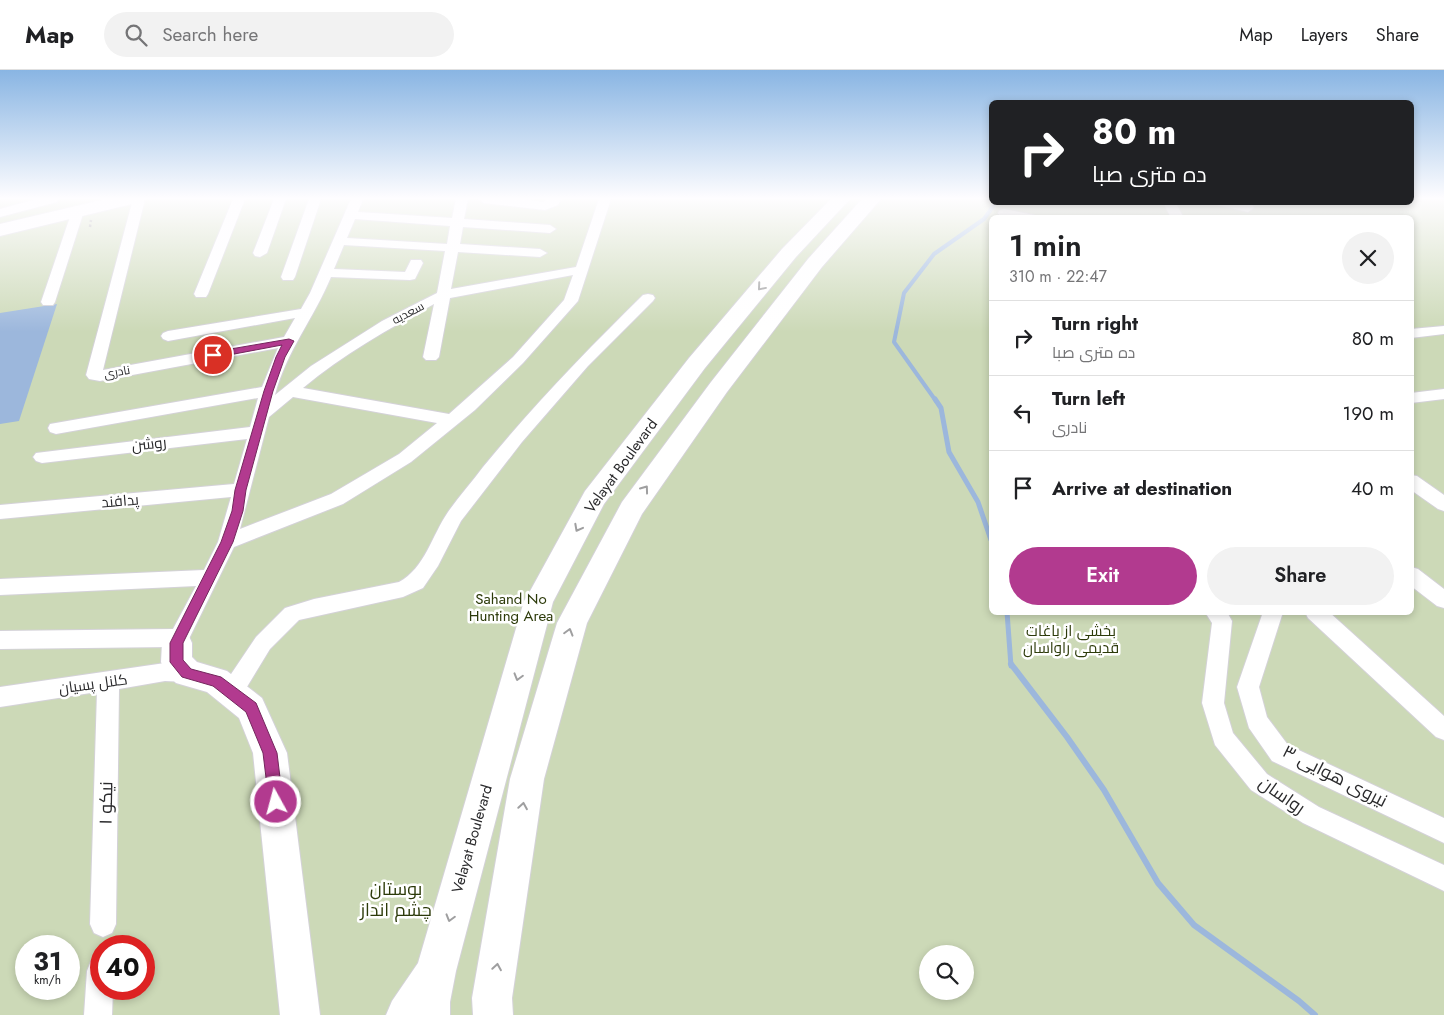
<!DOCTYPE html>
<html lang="en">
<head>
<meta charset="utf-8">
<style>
	:root { --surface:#fff; --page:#f2f2f2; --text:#202124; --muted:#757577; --line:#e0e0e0; --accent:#b23a8f }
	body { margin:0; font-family:Jost,Cairo,sans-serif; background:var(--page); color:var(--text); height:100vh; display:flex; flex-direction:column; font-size:19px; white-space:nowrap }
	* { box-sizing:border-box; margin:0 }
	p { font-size:16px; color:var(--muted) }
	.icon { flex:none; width:28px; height:28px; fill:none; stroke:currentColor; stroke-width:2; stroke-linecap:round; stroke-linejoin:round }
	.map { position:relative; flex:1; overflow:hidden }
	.panel { position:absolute; left:989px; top:145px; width:425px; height:400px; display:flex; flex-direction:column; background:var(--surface); border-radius:8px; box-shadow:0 2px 8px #0003 }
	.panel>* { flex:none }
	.banner { position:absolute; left:989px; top:30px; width:425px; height:105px; border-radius:8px; box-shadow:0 2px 8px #0003; background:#202124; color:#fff; overflow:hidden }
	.tools { position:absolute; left:919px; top:875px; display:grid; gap:10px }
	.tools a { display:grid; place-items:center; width:55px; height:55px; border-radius:50%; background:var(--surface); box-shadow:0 2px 8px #0003; font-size:25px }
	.speed { position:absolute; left:15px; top:865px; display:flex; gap:10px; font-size:25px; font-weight:700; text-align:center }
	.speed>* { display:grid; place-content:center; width:65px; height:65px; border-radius:50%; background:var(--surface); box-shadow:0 2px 8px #0003; line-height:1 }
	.speed small { font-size:12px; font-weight:400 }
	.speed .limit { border:8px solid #d22; background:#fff; color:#111 }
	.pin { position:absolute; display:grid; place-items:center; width:42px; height:42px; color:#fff; margin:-21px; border:2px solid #fff; border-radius:50%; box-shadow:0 1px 5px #0007 }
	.me { position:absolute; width:55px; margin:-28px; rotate:353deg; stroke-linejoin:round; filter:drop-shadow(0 0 4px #0008) }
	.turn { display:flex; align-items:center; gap:18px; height:105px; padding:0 20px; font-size:22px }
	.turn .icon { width:65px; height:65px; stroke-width:2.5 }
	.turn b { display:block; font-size:35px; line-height:42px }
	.round { display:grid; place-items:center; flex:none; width:52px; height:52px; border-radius:26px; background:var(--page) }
	.head { display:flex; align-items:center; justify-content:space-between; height:85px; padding:0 20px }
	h1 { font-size:30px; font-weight:600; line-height:38px }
	.action { display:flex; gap:10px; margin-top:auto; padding:10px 20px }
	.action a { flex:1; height:58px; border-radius:30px; background:var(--accent); color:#fff; font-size:20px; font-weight:600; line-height:58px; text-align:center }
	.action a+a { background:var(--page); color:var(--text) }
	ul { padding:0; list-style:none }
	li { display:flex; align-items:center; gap:15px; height:75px; padding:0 20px; border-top:1px solid var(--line) }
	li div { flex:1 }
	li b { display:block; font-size:19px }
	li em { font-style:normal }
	header { display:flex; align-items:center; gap:30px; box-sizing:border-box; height:70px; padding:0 25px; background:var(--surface); border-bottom:1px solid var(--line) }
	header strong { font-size:24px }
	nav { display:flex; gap:28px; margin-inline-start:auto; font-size:18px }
	.search { width:350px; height:45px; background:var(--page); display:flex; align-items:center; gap:12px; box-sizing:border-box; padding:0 18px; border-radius:28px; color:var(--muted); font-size:19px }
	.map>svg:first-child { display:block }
	.green { fill:#ccd9b7; fill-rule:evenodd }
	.water { fill:#9cb7dc }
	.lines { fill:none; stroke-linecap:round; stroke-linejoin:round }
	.stream-far2 { stroke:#9cb7dc; stroke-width:4 }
	.stream-far1 { stroke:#9cb7dc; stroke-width:5 }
	.stream { stroke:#9cb7dc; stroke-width:6 }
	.street-casing { stroke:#d4d2d8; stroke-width:2 }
	.secondary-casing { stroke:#d4d2d8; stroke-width:2 }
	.path { stroke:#939295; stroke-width:2.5; stroke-dasharray:2.5 2.5; stroke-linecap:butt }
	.street { fill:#fff; fill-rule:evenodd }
	.secondary { fill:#fff; fill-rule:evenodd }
	.oneway { stroke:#9f9fa0 }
	.route { fill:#b23a8f; stroke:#74265d }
	.labels { text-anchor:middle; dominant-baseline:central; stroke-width:5; stroke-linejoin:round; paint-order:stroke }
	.far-street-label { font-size:12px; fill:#2a2a2c; stroke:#fff }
	.street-label { font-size:15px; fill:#2a2a2c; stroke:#fff }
	.park-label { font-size:15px; fill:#2c3a09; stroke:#fff }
	.near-street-label { font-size:18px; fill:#2a2a2c; stroke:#fff }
	.near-park-label { font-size:18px; fill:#2c3a09; stroke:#fff }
</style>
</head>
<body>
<header>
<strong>Map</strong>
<div class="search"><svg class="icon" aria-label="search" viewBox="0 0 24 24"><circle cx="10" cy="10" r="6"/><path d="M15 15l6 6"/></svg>Search here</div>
<nav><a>Map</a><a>Layers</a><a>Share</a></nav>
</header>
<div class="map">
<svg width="1444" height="945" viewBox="0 0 1444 945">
	<rect width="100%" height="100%" fill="#fcfafe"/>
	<path class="green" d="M0,129H991V132H1411V129H1444V945H0ZM991,148H1411V542H991ZM26,876H69V919H26ZM101,876H144V919H101ZM928,884H965V921H928Z"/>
	<path class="water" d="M57,234L19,351L0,354V243Z"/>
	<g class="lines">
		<path class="stream-far2" d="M936,331L894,272L904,223L934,184L984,149L996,132"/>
		<path class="stream-far1" d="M935,329L941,338L949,382L978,432L991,470
			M1007,542L1011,596"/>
		<path class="stream" d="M1011,594L1067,667L1104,720L1158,813L1194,855L1299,931L1315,945"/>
		<defs>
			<path id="street" d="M37,129H59L57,132L0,147V139Z
				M133,129H145L103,300L284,267L295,248L168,271L163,269L161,266L163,263L168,261L301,239L310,223L351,129H363L358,142L452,148L456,129H468L464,149L550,155L556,159L550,163L463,157L460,174L540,179L547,183L540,187L458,182L451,219L576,197L599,129H611L578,231L523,293L475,340L411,392L343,434L234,477L184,579L177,582L169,577L0,579V561L173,559L196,516L0,525V509L204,500L218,472L231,427L0,449V435L234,414L247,369L42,393L36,391L33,387L36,383L250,357L258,328L56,364L50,362L48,358L50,354L262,317L278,278L100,311L89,309L86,305ZM355,149L450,156L447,174L347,168ZM344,175L445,181L437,223L382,251L311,296L275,325C286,282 314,248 331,207L410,210L415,209L423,193L421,190H411L405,202L334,199ZM573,205L564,230L513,287L449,344L303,318C342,285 389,259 434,234L423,287L426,290H436L439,287L450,228ZM293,327L437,353L399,384L331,424L240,459L269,347Z
				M233,129H245L208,224L206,227H196L194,224Z
				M274,129H286L267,183L260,187L255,186L253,183Z
				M309,129H321L295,207L293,210H283L281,207Z
				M478,129H520L543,132L549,129H561L558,135L545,140L484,133Z
				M1163,132H1175L1184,148H1171Z
				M1215,132H1240L1252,135L1254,138L1248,142L1217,135Z
				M78,137L84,141L55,232L53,235H43L41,232L72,141Z
				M1004,139L1034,145L1036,148L1000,146L998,143L1000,140Z
				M648,224L653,225L655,228L653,231L588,296L522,372L461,451L438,496L423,518L403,527L299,550L270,579L239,630L231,633L223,630L220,623L223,616L256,567L285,538L314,529L399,512C425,498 432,465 448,442C459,426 472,412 483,397C533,336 587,280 643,225Z
				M1444,256V264L1411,268V259Z
				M1444,319V329L1411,333V323Z
				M1411,405L1417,406L1444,425V441L1438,439L1411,420Z
				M1411,497L1418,499L1444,519V538L1437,536L1411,516Z
				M1205,542H1227L1232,551L1224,633L1233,663L1267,704L1319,737L1444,795V821L1303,753L1251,720L1215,675L1202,633L1212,553Z
				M1263,542H1283L1259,617L1267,647L1288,675L1444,748V773L1272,691L1249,658L1237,617Z
				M1305,542H1329L1444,646V670L1436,667L1308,548Z
				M165,593L187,594L195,596L198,603L195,610L187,612L165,611L119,619L116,854L112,863L103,867L94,863L90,854L97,622L0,637V617Z
				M101,888V919H113L112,945H84L87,901L91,891Z"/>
			<path id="secondary" d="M106,129H139L136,133L0,166V154Z
				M831,129H850L796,187L705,298L604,434L553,532L456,901L450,932V945H386L392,931L418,893L524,531L529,523L585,421L689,288L782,179Z
				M862,129H881L822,197L727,322L642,444L587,553L544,709L512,928L513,945H473L472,928L510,709L557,553L622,432L711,312L808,189Z
				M177,560L188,564L192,573V587L197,592L227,601L262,628L287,683L320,945H280L253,683L239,648L207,622L176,613L165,602L161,592L162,573L166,564Z"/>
		</defs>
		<use href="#street" class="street-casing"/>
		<use href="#secondary" class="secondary-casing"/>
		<path class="path" d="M90,157L91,150"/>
		<use href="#street" class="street"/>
		<use href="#secondary" class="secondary"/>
	</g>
	<defs><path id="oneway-chevron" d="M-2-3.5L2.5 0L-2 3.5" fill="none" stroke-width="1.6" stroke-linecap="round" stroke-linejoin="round" transform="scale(1.25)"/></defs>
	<g class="oneway">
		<use href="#oneway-chevron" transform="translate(761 217) rotate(130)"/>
		<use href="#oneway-chevron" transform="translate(645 419) rotate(-54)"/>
		<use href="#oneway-chevron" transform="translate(578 458) rotate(118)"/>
		<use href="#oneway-chevron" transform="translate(569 562) rotate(-74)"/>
		<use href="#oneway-chevron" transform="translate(518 607) rotate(106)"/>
		<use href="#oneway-chevron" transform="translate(523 736) rotate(-81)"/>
		<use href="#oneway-chevron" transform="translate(450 848) rotate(106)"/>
		<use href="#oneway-chevron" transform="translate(497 897) rotate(-81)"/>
	</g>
	<linearGradient id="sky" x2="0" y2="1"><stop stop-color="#89b5e3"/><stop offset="0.49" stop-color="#fefdff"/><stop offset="1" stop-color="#fefdff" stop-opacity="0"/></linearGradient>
	<rect width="1444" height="262" fill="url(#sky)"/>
	<path class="route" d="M289,269L294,271L285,287L273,321L246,420L243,441L233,472L183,573V590L191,599L221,607L256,633L277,683L283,732L281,737L276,739L271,737L269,732L263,683L246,642L213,616L182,607L170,592V573L221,472L232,441L235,420L264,321L276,287L282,275L213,288L209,285L213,282Z"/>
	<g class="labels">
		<g class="far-street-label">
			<text transform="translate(408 243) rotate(-28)">سعدیه</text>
			<text transform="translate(117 302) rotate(-10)">نادری</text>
		</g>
		<g class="street-label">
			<text transform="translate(149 374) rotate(-6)">روشن</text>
			<text transform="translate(621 396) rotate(-54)">Velayat Boulevard</text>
			<text transform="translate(120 431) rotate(-5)">پدافند</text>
			<text transform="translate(93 614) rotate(-8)">کلنل پسیان</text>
			<text transform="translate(472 769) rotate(-74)">Velayat Boulevard</text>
		</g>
		<g class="park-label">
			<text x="511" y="529">Sahand No<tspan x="511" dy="17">Hunting Area</tspan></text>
			<text x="1071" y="561">بخشی از باغات<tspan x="1071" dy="17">قدیمی راواسان</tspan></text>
		</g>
		<g class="near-street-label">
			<text transform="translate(1335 706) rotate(27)">نیروی هوایی ۳</text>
			<text transform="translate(1282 725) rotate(35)">رواسان</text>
			<text transform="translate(106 733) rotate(-89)">نیکو ۱</text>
		</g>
		<g class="near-park-label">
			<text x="396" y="819">بوستان<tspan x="396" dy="21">چشم انداز</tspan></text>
		</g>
	</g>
</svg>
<div class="tools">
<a><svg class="icon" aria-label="search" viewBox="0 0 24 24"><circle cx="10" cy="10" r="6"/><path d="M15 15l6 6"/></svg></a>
</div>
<div class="speed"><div>31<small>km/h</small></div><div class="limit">40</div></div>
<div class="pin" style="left:213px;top:285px;background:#d93025"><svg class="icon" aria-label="arrive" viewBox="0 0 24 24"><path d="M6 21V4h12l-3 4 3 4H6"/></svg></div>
<svg class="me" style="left:276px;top:732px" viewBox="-20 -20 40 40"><circle r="17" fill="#b23a8f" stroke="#fff" stroke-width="3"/><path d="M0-11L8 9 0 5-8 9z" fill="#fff"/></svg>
<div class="banner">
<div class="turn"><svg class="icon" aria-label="right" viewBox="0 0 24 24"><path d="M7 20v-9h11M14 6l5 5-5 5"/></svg><div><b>80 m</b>ده متری صبا</div></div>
</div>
<section class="panel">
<div class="head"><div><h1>1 min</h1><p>310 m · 22:47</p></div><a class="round"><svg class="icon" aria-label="close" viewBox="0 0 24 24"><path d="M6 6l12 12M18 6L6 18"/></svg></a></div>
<ul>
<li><svg class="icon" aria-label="right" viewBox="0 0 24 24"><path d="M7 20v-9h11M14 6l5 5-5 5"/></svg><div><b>Turn right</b><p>ده متری صبا</p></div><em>80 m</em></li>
<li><svg class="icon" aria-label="left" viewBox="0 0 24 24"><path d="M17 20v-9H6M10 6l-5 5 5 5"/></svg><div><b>Turn left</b><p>نادری</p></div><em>190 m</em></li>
<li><svg class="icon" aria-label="arrive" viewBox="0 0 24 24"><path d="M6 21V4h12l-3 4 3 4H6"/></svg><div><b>Arrive at destination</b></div><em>40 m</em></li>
</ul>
<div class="action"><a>Exit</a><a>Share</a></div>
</section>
</div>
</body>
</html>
